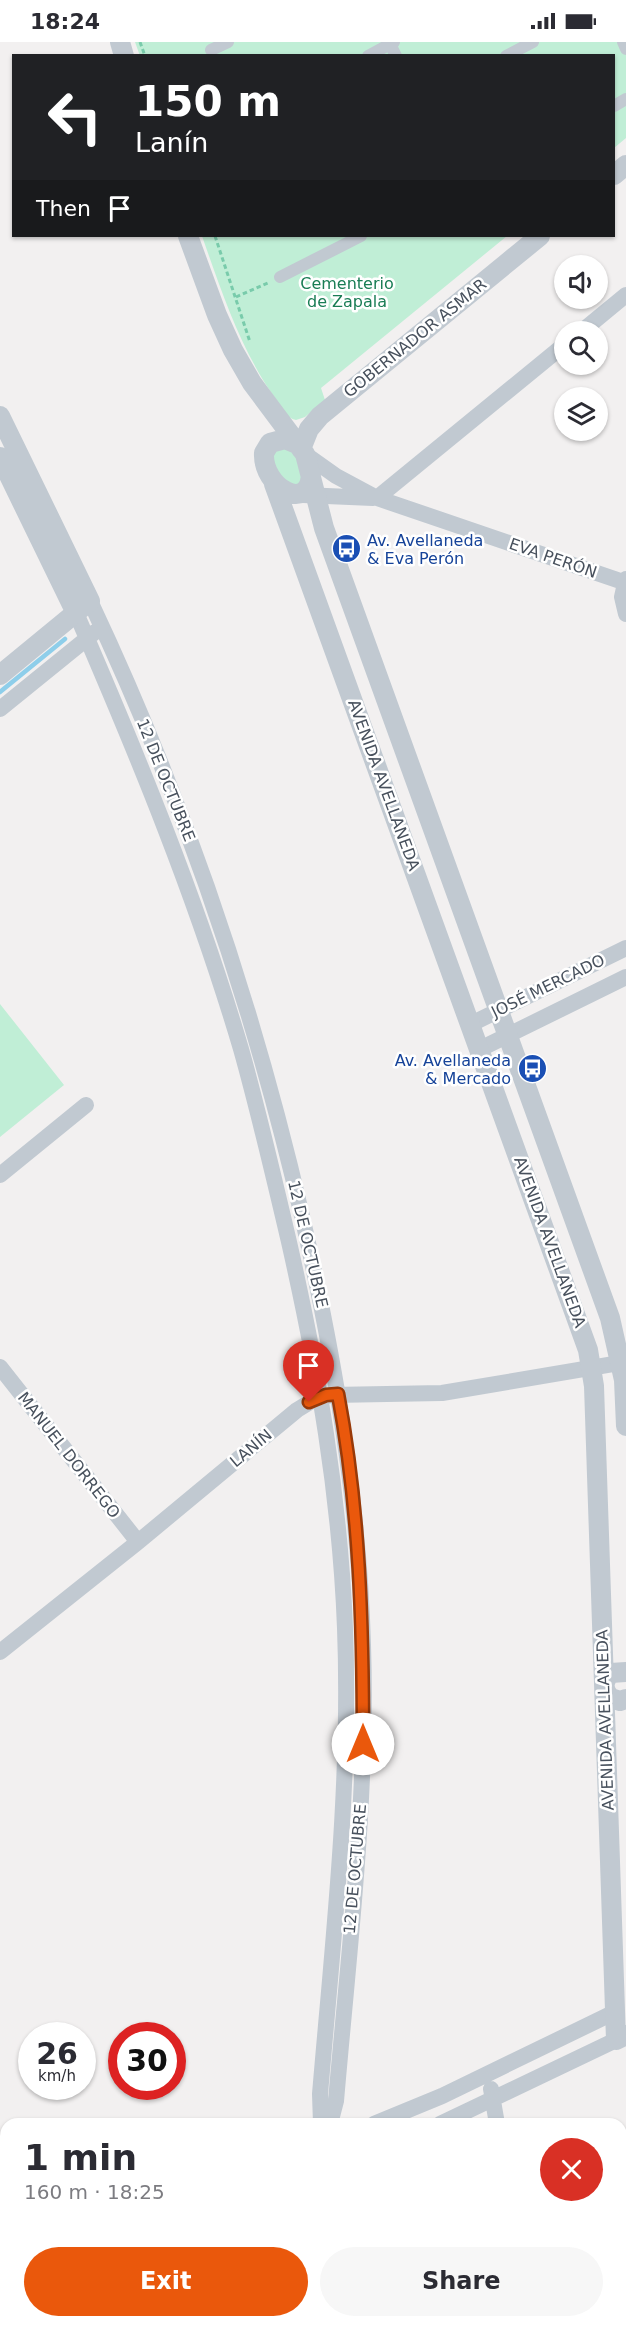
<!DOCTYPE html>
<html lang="en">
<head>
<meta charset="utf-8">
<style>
	:root { --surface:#fff; --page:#f7f7f7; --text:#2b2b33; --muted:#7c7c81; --accent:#ea580c }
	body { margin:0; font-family:"DejaVu Sans",sans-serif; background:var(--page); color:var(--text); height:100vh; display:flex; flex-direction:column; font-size:22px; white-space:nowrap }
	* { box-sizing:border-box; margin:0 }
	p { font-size:20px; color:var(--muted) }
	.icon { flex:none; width:33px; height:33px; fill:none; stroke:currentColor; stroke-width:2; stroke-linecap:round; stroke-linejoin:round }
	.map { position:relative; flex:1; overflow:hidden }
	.side { position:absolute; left:0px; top:2076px; width:627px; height:210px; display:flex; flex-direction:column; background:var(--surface); border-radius:18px 18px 0 0; box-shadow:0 2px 4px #0004 }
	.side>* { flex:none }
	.banner { position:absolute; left:12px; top:12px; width:603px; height:183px; border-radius:0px; box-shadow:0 2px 4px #0004; background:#202124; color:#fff; overflow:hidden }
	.buttons { position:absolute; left:554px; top:213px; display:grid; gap:12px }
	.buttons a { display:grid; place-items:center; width:54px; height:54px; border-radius:50%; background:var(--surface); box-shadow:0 2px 4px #0004; font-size:30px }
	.speed { position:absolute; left:18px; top:1980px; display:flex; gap:12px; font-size:30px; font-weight:700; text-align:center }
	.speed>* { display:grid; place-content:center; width:78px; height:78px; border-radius:50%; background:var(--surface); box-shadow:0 2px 4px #0004; line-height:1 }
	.speed small { font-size:15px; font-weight:400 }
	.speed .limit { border:9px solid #d22; background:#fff; color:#111 }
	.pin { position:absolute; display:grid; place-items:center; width:51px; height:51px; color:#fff; margin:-62px -26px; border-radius:50% 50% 50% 0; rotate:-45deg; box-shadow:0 0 6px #0007 }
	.pin .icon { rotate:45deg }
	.me { position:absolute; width:66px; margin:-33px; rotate:0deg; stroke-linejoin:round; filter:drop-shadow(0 0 4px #0008) }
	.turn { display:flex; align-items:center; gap:21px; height:126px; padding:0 24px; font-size:27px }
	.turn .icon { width:78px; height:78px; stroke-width:2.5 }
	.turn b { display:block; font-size:42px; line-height:51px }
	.then { display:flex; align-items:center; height:57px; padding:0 24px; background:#0003; gap:12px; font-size:22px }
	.round { display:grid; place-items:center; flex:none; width:63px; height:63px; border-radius:32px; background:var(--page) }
	.head { display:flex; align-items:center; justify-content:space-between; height:102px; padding:0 24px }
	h1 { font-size:36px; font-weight:700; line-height:45px }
	.primary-button { display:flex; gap:12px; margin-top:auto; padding:12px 24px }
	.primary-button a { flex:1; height:69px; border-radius:36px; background:var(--accent); color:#fff; font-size:24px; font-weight:700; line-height:69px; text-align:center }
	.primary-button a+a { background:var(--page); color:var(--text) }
	.status { display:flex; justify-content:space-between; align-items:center; height:42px; padding:0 30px; background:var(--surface); direction:ltr }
	.status svg { height:16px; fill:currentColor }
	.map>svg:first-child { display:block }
	.green { fill:#c0eed6 }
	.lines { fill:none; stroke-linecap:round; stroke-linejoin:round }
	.stream { stroke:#8eceea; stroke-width:4.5 }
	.path { stroke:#79cbab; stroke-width:3; stroke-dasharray:4.5 3; stroke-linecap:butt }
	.pedestrian { stroke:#c1c9d1; stroke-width:12 }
	.minor { stroke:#c1c9d1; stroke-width:16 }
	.tertiary { stroke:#c1c9d1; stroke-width:20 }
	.route-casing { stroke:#983908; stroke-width:15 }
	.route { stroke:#ea580c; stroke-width:10 }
	.labels { text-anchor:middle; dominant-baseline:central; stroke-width:5; stroke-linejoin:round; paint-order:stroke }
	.park-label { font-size:16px; fill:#1a7d55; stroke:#fff }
	.street-label { font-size:16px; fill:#48515d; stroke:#fff }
	.transit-label { font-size:16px; fill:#164399; stroke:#fff; text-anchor:start }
</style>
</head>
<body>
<div class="status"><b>18:24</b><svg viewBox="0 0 49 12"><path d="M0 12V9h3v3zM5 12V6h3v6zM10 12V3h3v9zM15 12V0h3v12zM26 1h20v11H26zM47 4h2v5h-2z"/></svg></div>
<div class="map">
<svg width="626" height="2286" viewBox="0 0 626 2286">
	<rect width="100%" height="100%" fill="#f2f0f0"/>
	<path class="green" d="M135,0H626V96L614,106V14H140Z
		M202,194H507L321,346L325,358L305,375L296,378C286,376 282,367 277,359C241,309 222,251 202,194Z
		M281,401L301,415V441L291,444L272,428V406Z
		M0,962L64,1043L0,1095Z"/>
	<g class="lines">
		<path class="stream" d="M0,650L65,597"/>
		<path class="path" d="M140,0L145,14
			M215,194L250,300
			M236,255L270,240"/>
		<path class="pedestrian" d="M389,0L396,14
			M623,0L626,7
			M211,8L228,0
			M368,14L394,0
			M506,14L533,0
			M614,64L626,57
			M280,235L361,194"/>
		<path class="minor" d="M581,290L626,253
			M305,412L336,434L377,456L626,541
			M303,453L373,456
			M377,456L564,303
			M626,537L622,555L626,572
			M90,559C183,756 253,962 302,1174C334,1315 359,1457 363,1603C368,1755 349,1907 336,2059L330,2082
			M76,571C138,714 197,858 241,1007C259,1071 274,1136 289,1200C318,1328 340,1455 345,1586C351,1742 333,1897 320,2052L321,2082
			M0,667L95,590
			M471,982L626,906
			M480,1007L626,935
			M0,1133L86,1063
			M0,1325L138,1500
			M0,1610L138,1500L297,1368L315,1357L332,1353L442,1351L626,1320
			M491,2047L497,2082
			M374,2082L442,2054L615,1970
			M440,2082L616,1998
			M621,2277L626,2276
			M532,2280L533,2286
			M55,2286L62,2280
			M290,2286V2280
			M578,2286L608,2280"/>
		<path class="tertiary" d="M120,0L124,14
			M614,133L626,123
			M188,194L217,273L233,308L252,341L305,412L324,486L610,1276L624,1338L626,1384
			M0,374L90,559L0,633
			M297,402L285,397L270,401L264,411C262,445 309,472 311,432
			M301,407L309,387L320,374L540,194
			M0,415L76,571
			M274,442L588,1308L594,1344L616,1998L626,1993
			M626,1630L611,1631C603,1639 602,1648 611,1656L620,1659L626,1657"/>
	</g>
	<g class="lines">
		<defs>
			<path id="route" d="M309,1360L326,1353L338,1352C360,1468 363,1585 363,1702"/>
		</defs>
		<use href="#route" class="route-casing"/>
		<use href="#route" class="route"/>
	</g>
	<defs>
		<symbol id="bus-disc" viewBox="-11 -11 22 22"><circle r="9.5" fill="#1a4fb4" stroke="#fff"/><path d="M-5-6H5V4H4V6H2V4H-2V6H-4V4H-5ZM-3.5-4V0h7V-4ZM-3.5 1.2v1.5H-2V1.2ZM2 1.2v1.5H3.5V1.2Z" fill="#fff"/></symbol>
	</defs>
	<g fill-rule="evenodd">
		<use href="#bus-disc" x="330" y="490" width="33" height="33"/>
		<use href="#bus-disc" x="516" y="1010" width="33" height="33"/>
	</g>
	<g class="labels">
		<g class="park-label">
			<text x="347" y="241">Cementerio<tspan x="347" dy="18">de Zapala</tspan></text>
		</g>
		<g class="street-label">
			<text transform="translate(415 296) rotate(-39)">GOBERNADOR ASMAR</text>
			<text transform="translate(553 516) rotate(19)">EVA PERÓN</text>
			<text transform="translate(166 738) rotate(68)">12 DE OCTUBRE</text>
			<text transform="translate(384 743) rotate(70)">AVENIDA AVELLANEDA</text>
			<text transform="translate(548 944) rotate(-26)">JOSÉ MERCADO</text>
			<text transform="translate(550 1200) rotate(70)">AVENIDA AVELLANEDA</text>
			<text transform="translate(308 1202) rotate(77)">12 DE OCTUBRE</text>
			<text transform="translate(251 1406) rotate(-40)">LANÍN</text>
			<text transform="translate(69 1413) rotate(52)">MANUEL DORREGO</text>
			<text transform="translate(605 1678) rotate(-92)">AVENIDA AVELLANEDA</text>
			<text transform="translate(355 1827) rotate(-85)">12 DE OCTUBRE</text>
		</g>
		<g class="transit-label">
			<text x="367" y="498">Av. Avellaneda<tspan x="367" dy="18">&amp; Eva Perón</tspan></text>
			<text x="511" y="1018" text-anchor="end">Av. Avellaneda<tspan x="511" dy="18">&amp; Mercado</tspan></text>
		</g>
	</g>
</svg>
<div class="buttons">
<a><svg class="icon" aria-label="sound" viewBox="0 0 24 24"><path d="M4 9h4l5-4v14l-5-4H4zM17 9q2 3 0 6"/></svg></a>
<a><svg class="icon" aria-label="search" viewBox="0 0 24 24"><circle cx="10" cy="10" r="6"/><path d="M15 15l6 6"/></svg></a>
<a><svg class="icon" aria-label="layers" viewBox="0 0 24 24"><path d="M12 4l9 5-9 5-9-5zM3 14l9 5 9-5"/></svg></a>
</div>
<div class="speed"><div>26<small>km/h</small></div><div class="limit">30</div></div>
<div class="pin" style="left:309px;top:1360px;background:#d93025"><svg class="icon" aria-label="arrive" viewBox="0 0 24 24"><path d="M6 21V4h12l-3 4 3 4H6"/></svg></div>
<svg class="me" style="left:363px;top:1702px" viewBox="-20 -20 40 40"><circle r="19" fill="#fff"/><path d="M0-13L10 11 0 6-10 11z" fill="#ea580c"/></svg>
<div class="banner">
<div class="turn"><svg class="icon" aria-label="left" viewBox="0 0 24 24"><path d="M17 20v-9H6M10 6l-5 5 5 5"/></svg><div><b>150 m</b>Lanín</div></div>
<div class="then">Then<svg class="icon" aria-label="arrive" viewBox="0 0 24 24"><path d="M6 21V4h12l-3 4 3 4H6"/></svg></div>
</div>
<section class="side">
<div class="head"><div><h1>1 min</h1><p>160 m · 18:25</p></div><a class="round" style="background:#d93025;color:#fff"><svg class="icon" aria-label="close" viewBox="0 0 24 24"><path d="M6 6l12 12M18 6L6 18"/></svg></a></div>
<div class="primary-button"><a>Exit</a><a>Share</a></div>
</section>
</div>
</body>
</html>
